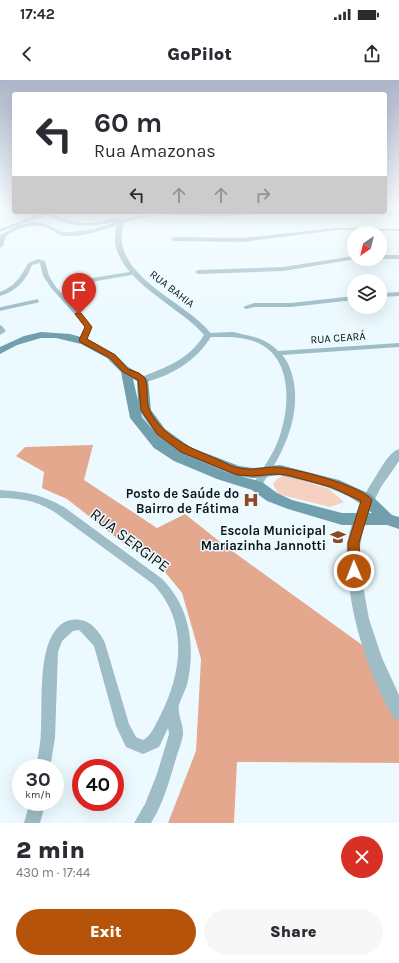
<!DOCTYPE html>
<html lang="en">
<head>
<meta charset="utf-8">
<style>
	:root { --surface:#fff; --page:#f7f7f7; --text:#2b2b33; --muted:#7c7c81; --accent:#b45309 }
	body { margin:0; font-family:Karla,sans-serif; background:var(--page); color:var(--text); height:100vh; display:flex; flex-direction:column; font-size:15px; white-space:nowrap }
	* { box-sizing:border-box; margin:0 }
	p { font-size:13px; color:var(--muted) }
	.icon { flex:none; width:22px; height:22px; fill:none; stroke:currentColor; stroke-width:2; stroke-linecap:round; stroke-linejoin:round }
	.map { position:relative; height:743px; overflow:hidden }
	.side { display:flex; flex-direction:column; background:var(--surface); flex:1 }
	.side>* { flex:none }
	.banner { position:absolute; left:12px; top:12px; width:375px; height:122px; border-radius:4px; box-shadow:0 4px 16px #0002; background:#fff; color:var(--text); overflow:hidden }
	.needle { width:26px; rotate:215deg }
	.controls { position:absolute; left:347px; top:146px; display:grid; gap:8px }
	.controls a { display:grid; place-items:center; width:40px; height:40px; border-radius:50%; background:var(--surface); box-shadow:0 4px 16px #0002; font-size:20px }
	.speed { position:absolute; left:12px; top:679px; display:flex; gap:8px; font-size:20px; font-weight:700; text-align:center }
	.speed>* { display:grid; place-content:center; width:52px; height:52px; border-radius:50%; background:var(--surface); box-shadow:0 4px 16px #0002; line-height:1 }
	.speed small { font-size:10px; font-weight:400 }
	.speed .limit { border:6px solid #d22; background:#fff; color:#111 }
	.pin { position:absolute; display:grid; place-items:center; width:34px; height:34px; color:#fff; margin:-41px -17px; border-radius:50% 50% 50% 0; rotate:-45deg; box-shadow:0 0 4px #0007 }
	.pin .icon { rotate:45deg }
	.me { position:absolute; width:44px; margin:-22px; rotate:359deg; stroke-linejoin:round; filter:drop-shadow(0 0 3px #0008) }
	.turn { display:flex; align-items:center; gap:14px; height:84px; padding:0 16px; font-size:18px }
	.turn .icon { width:52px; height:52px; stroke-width:2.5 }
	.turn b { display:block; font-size:28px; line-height:34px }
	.lanes { display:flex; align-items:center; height:38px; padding:0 16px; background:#0003; justify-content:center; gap:20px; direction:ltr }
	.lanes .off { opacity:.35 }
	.round { display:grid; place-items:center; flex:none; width:42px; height:42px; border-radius:21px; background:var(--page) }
	.head { display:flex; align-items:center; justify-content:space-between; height:68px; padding:0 16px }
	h1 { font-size:24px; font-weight:800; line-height:30px }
	.button { display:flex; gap:8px; margin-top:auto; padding:8px 16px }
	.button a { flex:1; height:46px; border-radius:24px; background:var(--accent); color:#fff; font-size:16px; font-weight:800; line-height:46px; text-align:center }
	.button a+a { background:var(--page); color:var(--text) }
	.status { display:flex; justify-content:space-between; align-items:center; height:28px; padding:0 20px; background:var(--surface); direction:ltr }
	.status svg { height:11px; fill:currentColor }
	header { display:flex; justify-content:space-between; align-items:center; height:52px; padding:0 16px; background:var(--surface); font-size:18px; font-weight:800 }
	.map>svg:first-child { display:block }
	.green { fill:#f6d0c0 }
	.forest { fill:#e4a88e }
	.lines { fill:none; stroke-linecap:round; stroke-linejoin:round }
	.service-far1 { stroke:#9ebdc6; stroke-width:2.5 }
	.service { stroke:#9ebdc6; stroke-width:3.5 }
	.minor { fill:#9ebdc6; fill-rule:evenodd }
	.tertiary { fill:#9ebdc6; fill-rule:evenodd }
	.secondary { fill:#719fad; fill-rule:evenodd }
	.route { fill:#b45309; stroke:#753606 }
	.labels { text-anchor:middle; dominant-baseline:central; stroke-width:3; stroke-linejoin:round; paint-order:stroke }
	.far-street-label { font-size:11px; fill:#0a161a; stroke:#ecfaff }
	.poi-label { font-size:13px; font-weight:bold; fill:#0a161a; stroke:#ecfaff; text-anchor:end }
	.near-street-label { font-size:16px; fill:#0a161a; stroke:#ecfaff }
</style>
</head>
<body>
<div class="status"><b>17:42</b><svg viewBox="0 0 49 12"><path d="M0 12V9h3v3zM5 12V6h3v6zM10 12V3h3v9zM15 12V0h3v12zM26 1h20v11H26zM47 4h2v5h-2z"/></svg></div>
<header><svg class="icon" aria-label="back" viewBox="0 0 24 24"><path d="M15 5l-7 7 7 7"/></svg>GoPilot<svg class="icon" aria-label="share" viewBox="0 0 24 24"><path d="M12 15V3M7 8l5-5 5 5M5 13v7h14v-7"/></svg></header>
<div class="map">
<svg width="399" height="743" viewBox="0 0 399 743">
	<rect width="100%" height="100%" fill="#ecfaff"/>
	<path class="green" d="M285,395L329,409L344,422L330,427L278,414L273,404L277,399Z"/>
	<path class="forest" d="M93,365L84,400L157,448L185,434L224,465L365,567L399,627V683L237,682L234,743H168L196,671L201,579L182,513L157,482L122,462L67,419L42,408L44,392L16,376L25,367Z"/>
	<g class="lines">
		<path class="service-far1" d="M179,132L180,134"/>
		<path class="service" d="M0,229L37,221"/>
		<path class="minor" d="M386,127H390L393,137H389Z
			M42,132C49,132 53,135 59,137C69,141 79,143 90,143C101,143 117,134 126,140C123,142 119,141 114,142C87,148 72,147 46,135L0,152V149Z
			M337,148L399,149V151L337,150L243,162L174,161L171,159L174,157L243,158Z
			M380,175H399V179H380Z
			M354,176V179H356L283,191L198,194L195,192L198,190L283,187Z
			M38,179L45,181L49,196L56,207L92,247L85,261L83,262L80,260L86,247L52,209L43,196L40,183L32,185C26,201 16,211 0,216V212C15,206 21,197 28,183Z
			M135,191L138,193L137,194L74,205L71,203L74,201Z
			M399,212V216L380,217V213Z
			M354,216V220L291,227H254L246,229L243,227L254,223H291Z
			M0,245L2,246L6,251L0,255Z
			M233,252C250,256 266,258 278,271L399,263V267L282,275C289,282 292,293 294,303C300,342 281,376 260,408H254L252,406C261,390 273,376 279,358C291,324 293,272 250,260C236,256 222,257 208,257L205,255L208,253Z
			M0,410C27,412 40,414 64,427L161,498C190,526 196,566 187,605C185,611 181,618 179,625C177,634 184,645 183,655C182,661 179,669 177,675C170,698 164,723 151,743H134L145,724L157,694L169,654L168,648L159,667L143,674L126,667L116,646L94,566L82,553L79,550L73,551L62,561L58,572L55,658L50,688H36C38,675 41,662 41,649C43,621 36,554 67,541C74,539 78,539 85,541C94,545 101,554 105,563L129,644L136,657L143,660C152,655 155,645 160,636C182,593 189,542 153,504L56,433C35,420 25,419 0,418Z
			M30,722H46L40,743H24Z"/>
		<path class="tertiary" d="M262,132C257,135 250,135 244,135C206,140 159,128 124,143C107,196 188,221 212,255C197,281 171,296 142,303L139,302L137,300L139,298C164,288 189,280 204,255C180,225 101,194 117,145C101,151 82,157 65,156C58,155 54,151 48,148C35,142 17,148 6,156L3,166L0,168V156L2,154L17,146L31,142L43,143L63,152H71L93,149L141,135Z
			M399,369V381L381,407L372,425L363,449L360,467L362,500L369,539L382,578L399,615V640L393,638C369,592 351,543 348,491C347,482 346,472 347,463C351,441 362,418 374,399C380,390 389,372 399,369Z"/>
		<path class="secondary" d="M41,252L70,254L88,259L115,274L128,287L144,296L148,300L151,330L165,349L190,367L239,386L253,388L280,385L339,400L370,414L392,435L399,437V449L387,445H342L288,429L267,421L252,410L217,399L174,381L154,368L130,338L121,292L107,278L81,264L56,258H41L17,265L0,274V267L24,256ZM133,299L137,301L138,321ZM141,333L153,350L142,337ZM182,374L229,393L226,392ZM280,395C313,403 347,409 372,433H342L292,420L277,413L262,402L240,396L253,398Z"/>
	</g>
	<linearGradient id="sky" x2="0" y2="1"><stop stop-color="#adb5ca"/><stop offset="0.55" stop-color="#f6fdff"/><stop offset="1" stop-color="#f6fdff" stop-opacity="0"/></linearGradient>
	<rect width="399" height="231" fill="url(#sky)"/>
	<path class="route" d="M76,233H81L92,247L87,259L115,275L128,289L139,293L145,298C149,308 145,321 150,331C163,357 192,369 217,379C224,382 232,387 240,388C252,391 264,387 276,387C294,388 363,406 372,420L359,463L360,491L358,494L354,496L350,494L349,491L348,463L361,421L331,407L287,395L274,394L253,396L237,395L181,372L157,354L141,330L138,300L123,292L110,278L80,262L79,260L85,247L75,234Z"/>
	<defs>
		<symbol id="hospital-bare" viewBox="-9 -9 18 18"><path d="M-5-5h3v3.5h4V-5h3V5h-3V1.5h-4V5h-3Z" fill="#8f4724" stroke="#ecfaff" stroke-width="2.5" paint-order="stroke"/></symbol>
		<symbol id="school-bare" viewBox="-9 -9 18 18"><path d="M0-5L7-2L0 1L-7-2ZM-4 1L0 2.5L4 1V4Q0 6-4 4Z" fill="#8f4724" stroke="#ecfaff" stroke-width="2.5" paint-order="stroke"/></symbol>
	</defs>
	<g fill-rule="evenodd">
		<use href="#hospital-bare" x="240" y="409" width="22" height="22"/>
		<use href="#school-bare" x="327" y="446" width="22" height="22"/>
	</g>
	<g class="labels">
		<g class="far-street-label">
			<text transform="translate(172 209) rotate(38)">RUA BAHIA</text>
			<text transform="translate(338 258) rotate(-4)">RUA CEARÁ</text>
		</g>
		<g class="poi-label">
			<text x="239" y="413">Posto de Saúde do<tspan x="239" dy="15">Bairro de Fátima</tspan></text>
			<text x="326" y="450">Escola Municipal<tspan x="326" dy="15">Mariazinha Jannotti</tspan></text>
		</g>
		<g class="near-street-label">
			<text transform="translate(130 460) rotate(37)">RUA SERGIPE</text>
		</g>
	</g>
</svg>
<div class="controls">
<a><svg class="needle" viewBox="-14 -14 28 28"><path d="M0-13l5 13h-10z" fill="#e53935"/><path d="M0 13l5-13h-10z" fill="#7c7c81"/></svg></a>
<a><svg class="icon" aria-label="layers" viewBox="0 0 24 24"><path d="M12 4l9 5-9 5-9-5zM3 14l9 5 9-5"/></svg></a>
</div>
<div class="speed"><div>30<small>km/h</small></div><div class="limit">40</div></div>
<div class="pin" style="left:79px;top:234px;background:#d93025"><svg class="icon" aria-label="arrive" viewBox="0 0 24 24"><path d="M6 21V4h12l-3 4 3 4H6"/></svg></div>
<svg class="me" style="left:354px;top:491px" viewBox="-20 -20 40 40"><circle r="17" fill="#b45309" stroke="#fff" stroke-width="3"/><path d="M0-11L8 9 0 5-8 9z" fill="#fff"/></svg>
<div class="banner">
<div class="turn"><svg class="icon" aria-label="left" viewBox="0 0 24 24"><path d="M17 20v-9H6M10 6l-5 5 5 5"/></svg><div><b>60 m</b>Rua Amazonas</div></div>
<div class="lanes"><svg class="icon" aria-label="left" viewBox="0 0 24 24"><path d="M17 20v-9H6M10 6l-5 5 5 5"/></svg><svg class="icon off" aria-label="ahead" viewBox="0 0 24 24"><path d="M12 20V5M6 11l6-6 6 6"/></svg><svg class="icon off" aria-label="ahead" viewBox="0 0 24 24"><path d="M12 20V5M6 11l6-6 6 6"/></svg><svg class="icon off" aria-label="right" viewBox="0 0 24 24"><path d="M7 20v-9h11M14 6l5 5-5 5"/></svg></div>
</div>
</div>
<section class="side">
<div class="head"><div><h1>2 min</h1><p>430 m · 17:44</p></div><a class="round" style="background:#d93025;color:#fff"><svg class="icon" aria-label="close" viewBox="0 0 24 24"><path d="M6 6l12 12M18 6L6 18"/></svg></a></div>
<div class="button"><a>Exit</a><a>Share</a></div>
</section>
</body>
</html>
